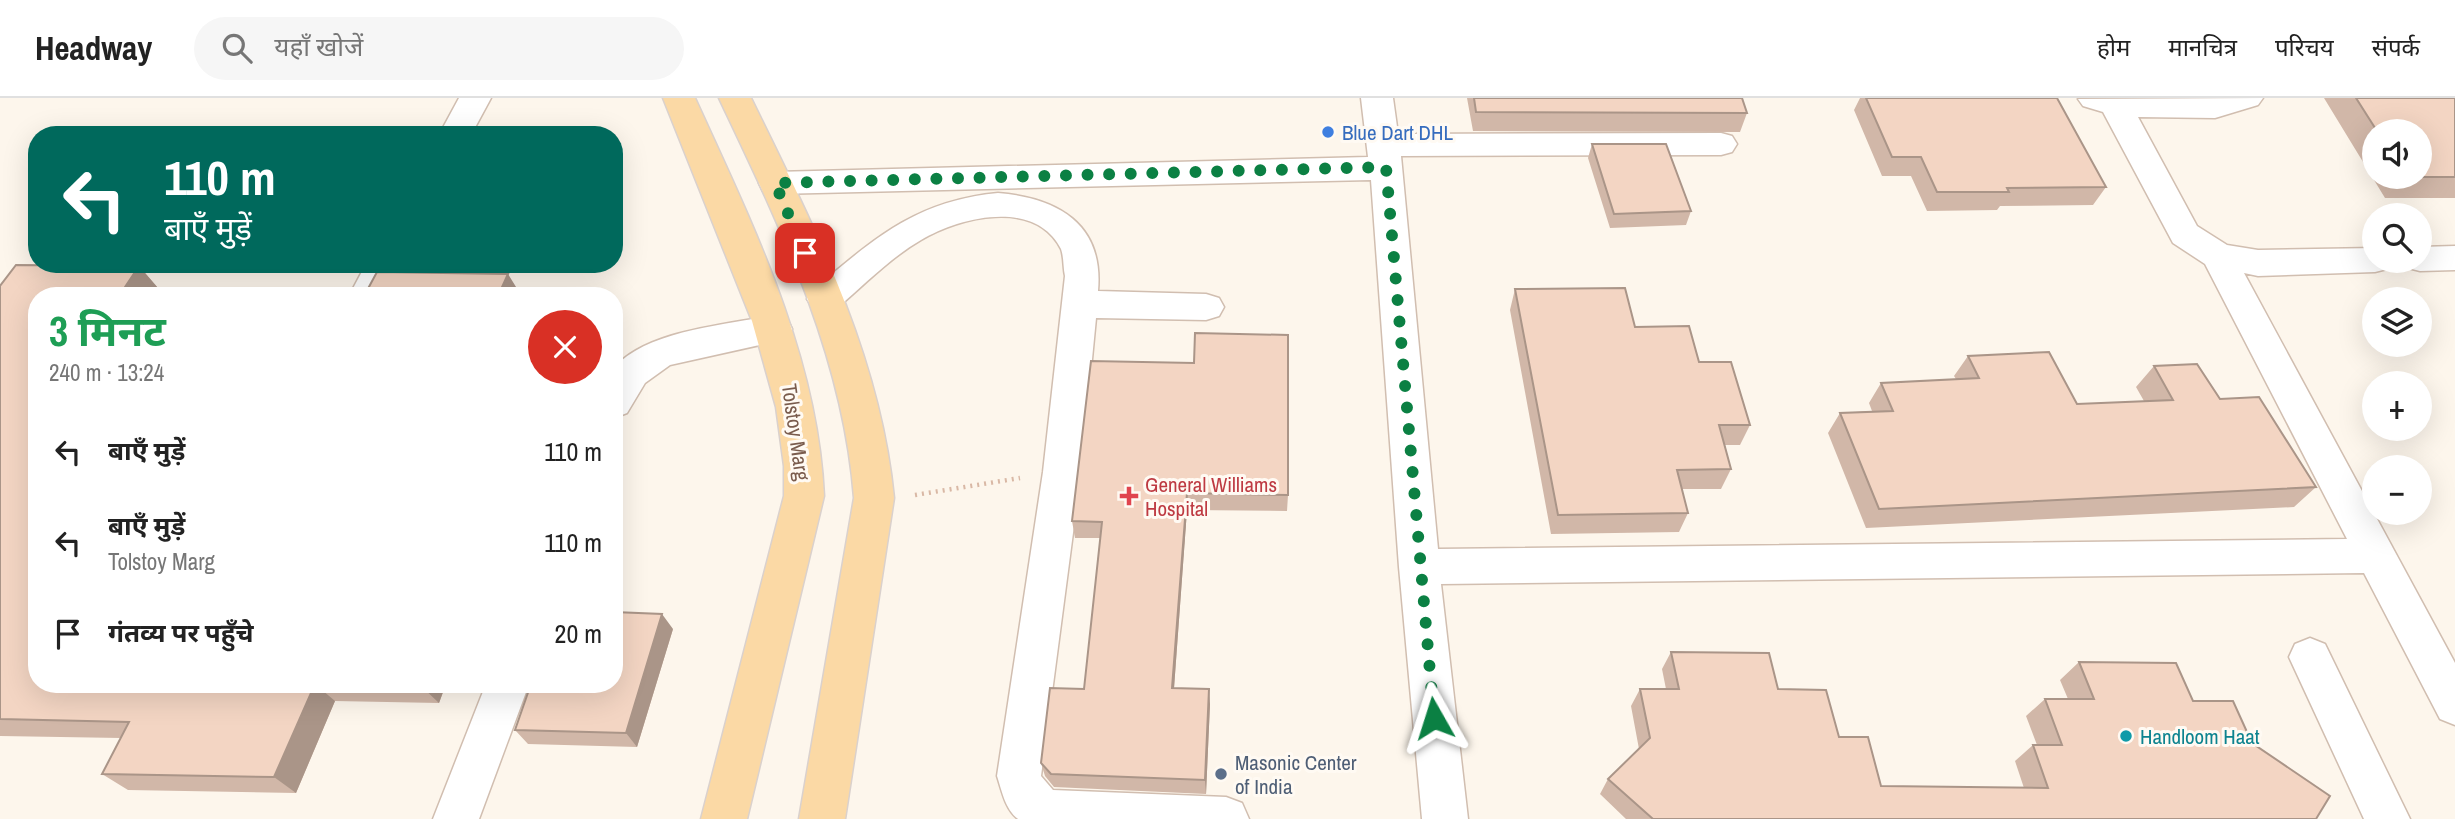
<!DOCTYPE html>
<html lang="hi">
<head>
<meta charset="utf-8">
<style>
	:root { --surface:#fff; --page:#f6f6f6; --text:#222; --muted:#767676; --line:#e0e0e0 }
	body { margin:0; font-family:"Archivo Narrow","Noto Sans Devanagari",sans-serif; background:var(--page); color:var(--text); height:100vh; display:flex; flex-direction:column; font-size:26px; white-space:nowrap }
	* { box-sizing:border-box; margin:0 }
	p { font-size:23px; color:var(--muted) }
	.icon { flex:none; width:38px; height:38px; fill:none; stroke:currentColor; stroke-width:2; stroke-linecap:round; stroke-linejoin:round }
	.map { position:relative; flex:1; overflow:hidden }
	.drawer { position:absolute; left:28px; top:189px; width:595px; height:406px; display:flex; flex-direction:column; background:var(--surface); border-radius:28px; box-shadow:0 7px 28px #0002 }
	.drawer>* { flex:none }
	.banner { position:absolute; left:28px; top:28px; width:595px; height:147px; border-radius:28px; box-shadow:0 7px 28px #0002; background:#00695c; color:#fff; overflow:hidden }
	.buttons { position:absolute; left:2362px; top:21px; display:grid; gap:14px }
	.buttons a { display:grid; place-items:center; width:70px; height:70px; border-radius:50%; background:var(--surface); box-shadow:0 7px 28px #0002; font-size:35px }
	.pin { position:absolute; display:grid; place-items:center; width:60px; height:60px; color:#fff; margin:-30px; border-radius:14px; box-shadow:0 4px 10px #0006 }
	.me { position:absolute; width:77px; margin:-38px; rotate:354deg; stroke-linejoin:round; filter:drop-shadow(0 0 5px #0008) }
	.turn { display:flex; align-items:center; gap:24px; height:147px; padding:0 21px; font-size:32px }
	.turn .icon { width:91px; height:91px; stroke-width:2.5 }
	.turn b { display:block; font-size:49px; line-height:60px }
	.round { display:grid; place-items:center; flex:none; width:74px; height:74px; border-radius:37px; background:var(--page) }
	.overview { display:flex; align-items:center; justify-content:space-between; height:119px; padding:0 21px }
	h1 { font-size:42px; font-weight:700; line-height:52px; color:#1e9e55 }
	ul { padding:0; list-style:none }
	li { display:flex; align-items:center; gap:21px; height:91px; padding:0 21px }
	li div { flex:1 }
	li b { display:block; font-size:26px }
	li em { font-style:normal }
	header { display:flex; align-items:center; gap:42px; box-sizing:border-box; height:98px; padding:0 35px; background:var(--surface); border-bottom:2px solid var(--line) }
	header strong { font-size:33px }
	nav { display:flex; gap:38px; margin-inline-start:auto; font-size:24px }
	.search { width:490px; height:63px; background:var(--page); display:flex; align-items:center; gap:18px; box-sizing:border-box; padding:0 24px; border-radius:38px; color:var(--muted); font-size:26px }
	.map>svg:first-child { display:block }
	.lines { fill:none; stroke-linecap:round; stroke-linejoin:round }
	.minor-casing { stroke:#d1beb0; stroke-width:3 }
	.major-casing { stroke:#dad1cd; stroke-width:3 }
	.path { stroke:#d9b8a5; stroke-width:4.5; stroke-dasharray:2 5; stroke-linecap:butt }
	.minor { fill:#fff; fill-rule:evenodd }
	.major { fill:#fbd9a5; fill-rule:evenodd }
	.wall { fill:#d1b7a8; fill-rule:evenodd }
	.shaded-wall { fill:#aa9588 }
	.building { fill:#f3d5c3; stroke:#aa9588; stroke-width:2 }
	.route { stroke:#0b8043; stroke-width:12; stroke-dasharray:0 21.6 }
	.shop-dot { fill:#3f7fe0; stroke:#fffaf3; stroke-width:2.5 }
	.health-dot { fill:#e0444e; stroke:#fffaf3; stroke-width:2.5 }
	.culture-dot { fill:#0f9aa8; stroke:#fffaf3; stroke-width:2.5 }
	.service-dot { fill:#5c6f8a; stroke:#fffaf3; stroke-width:2.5 }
	.labels { text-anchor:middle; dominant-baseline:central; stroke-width:6; stroke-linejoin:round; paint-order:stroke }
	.shop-label { font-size:21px; fill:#366cbe; stroke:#fffaf3; text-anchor:start }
	.street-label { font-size:21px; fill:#7a5c4d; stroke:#fffaf3 }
	.health-label { font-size:21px; fill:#be3a42; stroke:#fffaf3; text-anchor:start }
	.culture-label { font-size:21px; fill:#0d838f; stroke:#fffaf3; text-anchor:start }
	.service-label { font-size:21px; fill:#4e5e75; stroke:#fffaf3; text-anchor:start }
</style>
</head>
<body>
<header>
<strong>Headway</strong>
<div class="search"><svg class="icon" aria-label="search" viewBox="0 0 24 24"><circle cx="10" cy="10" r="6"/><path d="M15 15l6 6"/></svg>यहाँ खोजें</div>
<nav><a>होम</a><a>मानचित्र</a><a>परिचय</a><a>संपर्क</a></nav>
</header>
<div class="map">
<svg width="2455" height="721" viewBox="0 0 2455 721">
	<rect width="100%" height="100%" fill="#fdf6ec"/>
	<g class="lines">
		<defs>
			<path id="minor" d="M459,0H491L471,37H439Z
				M1361,0H1393L1398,36L1721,35L1732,38L1737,46L1732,54L1721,57L1401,58L1438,451L2347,441L2205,166L2173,145L2103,14L2083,8L2078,1L2263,0L2258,7L2215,20L2138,19L2197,128L2227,147L2258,152L2375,150V163H2392L2387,171L2375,174L2258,178L2244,175L2455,565V627L2440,621L2364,475L1441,486L1468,721H1422L1399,469L1371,82L775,96L763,93L759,85L763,77L775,74L1368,59Z
				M998,95C1058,100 1104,126 1098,193L1206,196L1219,200L1224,209L1219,218L1206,222L1096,220L1081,374L1041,678L1053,692L1226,699L1242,705L1249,721H1018C1005,711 1002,693 997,678L1043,374L1065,178C1063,170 1064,159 1061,151C1035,100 959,119 921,142C890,160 864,187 837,210L825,214L813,210L807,201L813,192C874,141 915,103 998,95Z
				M2455,148V172L2420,173L2408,170L2404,163H2420V149Z
				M366,166H400L384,198H349Z
				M774,217L787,221L792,231L787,241L670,267L645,285L627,315L614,320V270C647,232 726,227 774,217Z
				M2310,540L2325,546L2410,721H2364L2289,559L2295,546Z
				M486,586H529L479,721H433Z"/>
			<path id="major" d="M663,0H695C752,125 818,258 824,398L747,721H701L784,398V368L776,309L752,223Z
				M719,0H751C814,129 880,256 894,400L845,721H799L854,400C843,256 780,129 719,0Z"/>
		</defs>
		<use href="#minor" class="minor-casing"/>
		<use href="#major" class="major-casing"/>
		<path class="path" d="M915,397L1020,380"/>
		<use href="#minor" class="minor"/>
		<use href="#major" class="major"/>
	</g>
	<path class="wall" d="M1467,0H1742L1747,15L1740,34L1473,33Z
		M1860,0H2057L2106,89L2093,107L2000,108L1997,112L1927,113L1911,78H1882L1854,12Z
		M2324,0H2455V100H2385ZM2375,33H2420V79H2375Z
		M1592,46L1691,113L1686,127L1610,130L1588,60Z
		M139,168L158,190L153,198H37V586H446L439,605L335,603L296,695L128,692L102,676L121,640L0,638V188Z
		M1515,191L1635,229L1699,264L1750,327L1740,347H1725L1731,371L1721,391H1682L1688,415L1679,434L1551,436L1510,212Z
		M1968,258L2077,306L2144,303L2136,289L2154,268L2220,301L2316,389L2294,409L1866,430L1828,335L1840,315L1872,313L1869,305L1881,285L1956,281L1954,278Z
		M1091,263L1288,397L1287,413L1187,412L1174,590L1210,606L1206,696L1054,689L1045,678L1041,665L1084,591L1100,440H1075L1072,423Z
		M673,531L637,649L528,646L515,632Z
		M1671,554L1778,591L1839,639L1881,688L2024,690L2015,663L2033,647H2037L2026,618L2045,601H2068L2060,582L2079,564L2193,603L2252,645L2316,721H1626L1600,696L1608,681L1639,651L1631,608L1640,591H1666L1662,571Z"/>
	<path class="shaded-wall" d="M139,168L158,190L153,198H119Z
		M508,176L521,197V198H498Z
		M1187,395V412L1173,604L1172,590Z
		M662,516L673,531L637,649L626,635Z
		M315,586L335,603L296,695L274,679Z
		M422,586H446L439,605L421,588Z
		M1209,591L1210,606L1206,696L1205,682Z"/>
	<path class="building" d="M1474,0H1742L1747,15L1476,14Z
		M1866,0H2057L2106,89L2007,90L2009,94H1937L1921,59H1892Z
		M2356,0H2455V79H2420V33H2377Z
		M1592,46H1666L1691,113L1614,116Z
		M16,167L139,168L119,198H37V586H315L274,679L102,676L129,624L0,621V188Z
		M377,174L508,176L498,198H364Z
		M1625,190L1635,229L1689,228L1699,264H1731L1750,327H1719L1731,371L1677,372L1688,415L1558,417L1515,191Z
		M1195,235L1288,237V397L1187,395L1172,590L1209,591L1205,682L1051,676L1041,665L1050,590L1084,591L1102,424L1072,423L1091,263L1194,265Z
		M2049,254L2077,306L2173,302L2154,268L2197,266L2220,301L2259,299L2316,389L1879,411L1840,315L1893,313L1881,285L1979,280L1968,258Z
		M614,514L662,516L626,635L515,632L531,586H614Z
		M1671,554L1769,555L1778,591L1826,592L1839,639H1868L1881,688L2048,690L2033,647H2062L2045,601H2094L2079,564L2176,565L2193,603H2233L2252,645L2330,698L2316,721H1653L1608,681L1650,640L1640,591H1679Z
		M316,586H422L421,588Z"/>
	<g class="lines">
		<path class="route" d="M805,155L775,85L1386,69L1434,620"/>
	</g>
	<circle class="shop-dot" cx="1328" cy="34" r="7"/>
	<path class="health-dot" d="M1125.5 387.5h7v7h7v7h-7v7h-7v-7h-7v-7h7z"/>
	<circle class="culture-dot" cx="2126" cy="638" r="7"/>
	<circle class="service-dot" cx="1221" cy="676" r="7"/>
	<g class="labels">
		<g class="shop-label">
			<text x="1342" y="34">Blue Dart DHL</text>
		</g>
		<g class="street-label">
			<text transform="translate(796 334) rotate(82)">Tolstoy Marg</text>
		</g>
		<g class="health-label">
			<text x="1145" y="386">General Williams<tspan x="1145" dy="24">Hospital</tspan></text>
		</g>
		<g class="culture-label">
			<text x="2140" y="638">Handloom Haat</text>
		</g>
		<g class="service-label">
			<text x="1235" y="664">Masonic Center<tspan x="1235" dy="24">of India</tspan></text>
		</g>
	</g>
</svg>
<div class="buttons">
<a><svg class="icon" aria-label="sound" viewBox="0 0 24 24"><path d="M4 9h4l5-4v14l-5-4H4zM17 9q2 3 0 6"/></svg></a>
<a><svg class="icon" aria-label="search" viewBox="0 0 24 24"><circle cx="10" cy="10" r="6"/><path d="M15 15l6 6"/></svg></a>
<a><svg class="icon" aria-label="layers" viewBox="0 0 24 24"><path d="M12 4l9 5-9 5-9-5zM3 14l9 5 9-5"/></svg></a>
<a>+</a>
<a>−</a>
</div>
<div class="pin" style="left:805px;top:155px;background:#d93025"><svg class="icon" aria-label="arrive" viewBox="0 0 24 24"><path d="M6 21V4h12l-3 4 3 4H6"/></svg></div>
<svg class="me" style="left:1434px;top:620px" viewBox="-20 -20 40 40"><path d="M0-17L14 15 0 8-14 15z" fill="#0b8043" stroke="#fff" stroke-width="4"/></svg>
<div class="banner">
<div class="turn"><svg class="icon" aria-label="left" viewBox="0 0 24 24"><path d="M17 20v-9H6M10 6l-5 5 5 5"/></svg><div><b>110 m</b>बाएँ मुड़ें</div></div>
</div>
<section class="drawer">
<div class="overview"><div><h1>3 मिनट</h1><p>240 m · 13:24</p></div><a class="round" style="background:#d93025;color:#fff"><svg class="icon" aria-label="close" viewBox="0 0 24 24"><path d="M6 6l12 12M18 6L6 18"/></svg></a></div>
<ul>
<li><svg class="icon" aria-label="left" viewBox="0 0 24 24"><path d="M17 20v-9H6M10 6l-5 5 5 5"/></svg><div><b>बाएँ मुड़ें</b></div><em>110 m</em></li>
<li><svg class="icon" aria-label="left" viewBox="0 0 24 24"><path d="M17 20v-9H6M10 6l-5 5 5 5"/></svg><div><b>बाएँ मुड़ें</b><p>Tolstoy Marg</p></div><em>110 m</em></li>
<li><svg class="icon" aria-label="arrive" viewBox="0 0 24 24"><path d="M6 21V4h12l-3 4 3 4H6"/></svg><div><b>गंतव्य पर पहुँचे</b></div><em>20 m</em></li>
</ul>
</section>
</div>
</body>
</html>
